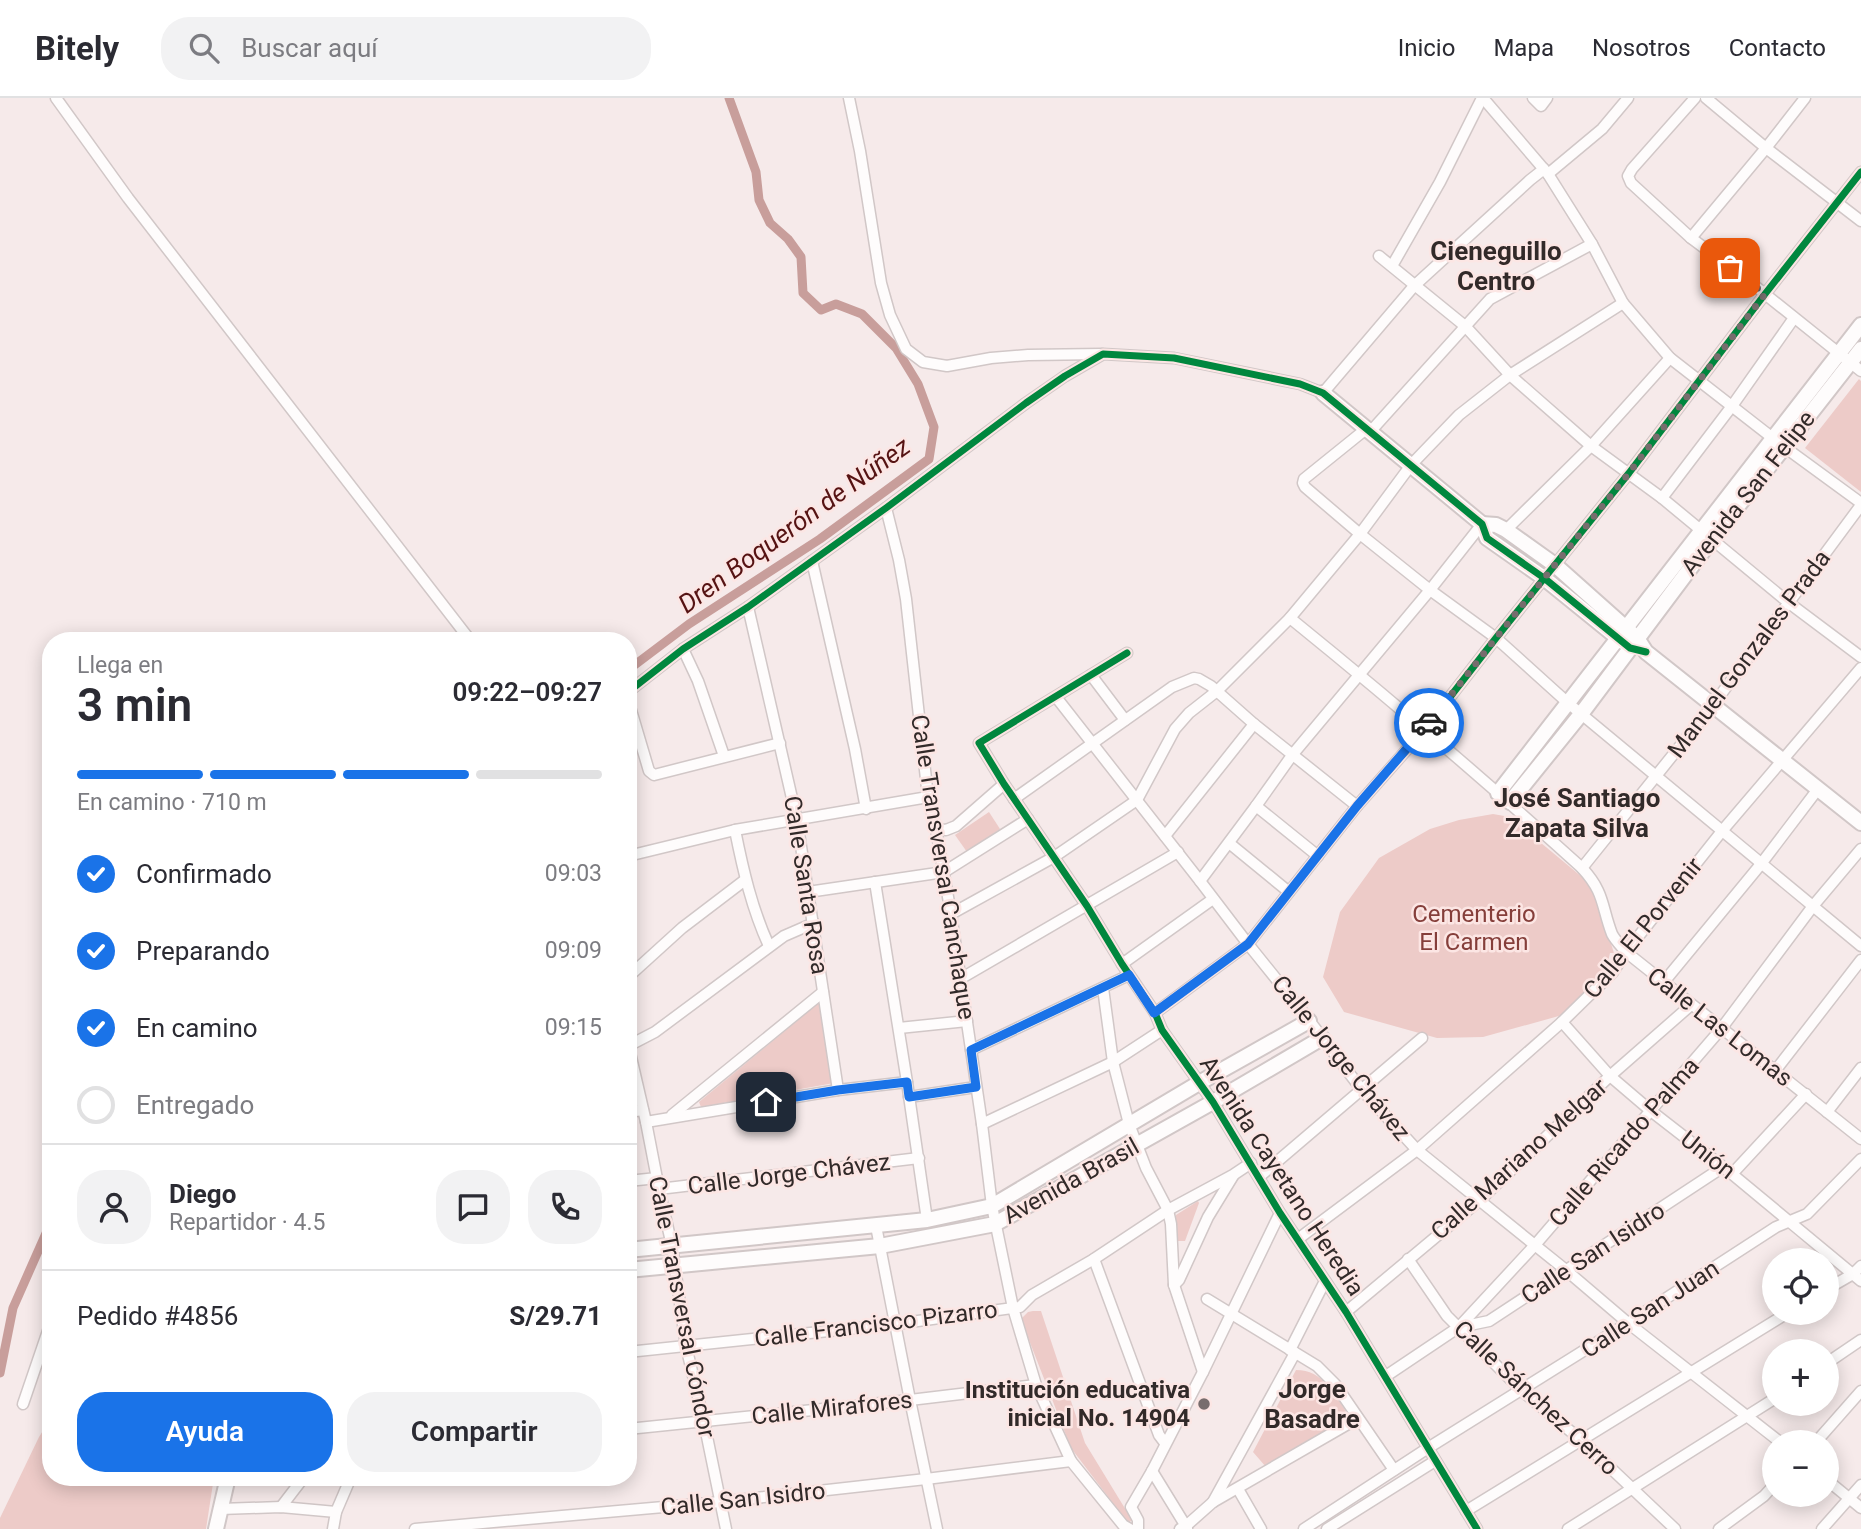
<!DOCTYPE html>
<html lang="es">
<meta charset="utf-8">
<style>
body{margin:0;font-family:Roboto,sans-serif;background:#f2f2f3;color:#2b2b33;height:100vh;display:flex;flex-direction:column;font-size:26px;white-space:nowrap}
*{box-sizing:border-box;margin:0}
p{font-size:23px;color:#7c7c81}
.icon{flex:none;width:38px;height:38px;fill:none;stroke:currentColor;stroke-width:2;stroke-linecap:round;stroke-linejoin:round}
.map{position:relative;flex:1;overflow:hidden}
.sheet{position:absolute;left:42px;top:534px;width:595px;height:854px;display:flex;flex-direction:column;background:#fff;border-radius:28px;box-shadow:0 4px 18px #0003}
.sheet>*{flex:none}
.tools{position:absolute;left:1762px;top:1150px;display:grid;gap:14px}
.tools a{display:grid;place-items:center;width:77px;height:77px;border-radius:50%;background:#fff;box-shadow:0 4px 18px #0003;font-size:35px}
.pin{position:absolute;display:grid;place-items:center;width:60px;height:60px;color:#fff;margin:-30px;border-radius:14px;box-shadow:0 4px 10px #0006}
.courier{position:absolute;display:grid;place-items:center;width:70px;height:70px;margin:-35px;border:5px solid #1a73e8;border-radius:50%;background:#fff;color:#222;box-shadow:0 2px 9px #0007}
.summary em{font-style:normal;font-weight:600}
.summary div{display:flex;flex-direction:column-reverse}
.summary{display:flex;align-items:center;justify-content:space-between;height:119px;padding:0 35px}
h1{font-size:46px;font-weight:600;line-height:52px}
.bar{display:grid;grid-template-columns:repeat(4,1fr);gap:10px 7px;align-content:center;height:84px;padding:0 35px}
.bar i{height:9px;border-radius:5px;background:#e1e1e2}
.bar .current{background:#1a73e8}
.bar p{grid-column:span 4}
.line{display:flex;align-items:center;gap:18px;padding:0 35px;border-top:2px solid #e1e1e2}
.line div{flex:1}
.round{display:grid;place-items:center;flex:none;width:74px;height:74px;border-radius:28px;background:#f2f2f3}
ol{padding:0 35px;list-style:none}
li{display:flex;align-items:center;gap:21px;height:77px}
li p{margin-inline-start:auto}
li .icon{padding:7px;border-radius:50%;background:#1a73e8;color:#fff;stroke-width:4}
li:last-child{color:#7c7c81}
li i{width:38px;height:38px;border:4px solid #e1e1e2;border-radius:50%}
.button{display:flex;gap:14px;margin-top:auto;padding:14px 35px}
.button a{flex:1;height:80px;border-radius:28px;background:#1a73e8;color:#fff;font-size:28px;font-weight:600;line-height:80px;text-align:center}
.button a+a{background:#f2f2f3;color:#2b2b33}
header{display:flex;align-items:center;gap:42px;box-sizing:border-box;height:98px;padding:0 35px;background:#fff;border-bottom:2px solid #e1e1e2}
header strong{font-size:33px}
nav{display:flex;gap:38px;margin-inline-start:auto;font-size:24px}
.search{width:490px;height:63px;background:#f2f2f3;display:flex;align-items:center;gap:18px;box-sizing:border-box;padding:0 24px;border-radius:28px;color:#7c7c81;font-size:26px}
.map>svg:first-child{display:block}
.green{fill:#edcbc8}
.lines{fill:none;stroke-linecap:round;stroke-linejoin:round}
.canal{stroke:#c89e9b;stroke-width:9}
.street-casing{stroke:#d1c7c7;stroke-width:13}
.secondary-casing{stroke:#d1c7c7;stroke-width:18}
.street{stroke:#fefcfc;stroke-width:10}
.secondary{stroke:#fefcfc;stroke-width:14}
.cycleway-casing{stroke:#fce6e4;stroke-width:11}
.cycleway{stroke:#00873e;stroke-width:7}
.done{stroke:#776d6d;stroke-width:7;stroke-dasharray:0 12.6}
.route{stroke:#1a73e8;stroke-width:9}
.poi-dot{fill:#776d6d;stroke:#fce6e4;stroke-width:2.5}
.labels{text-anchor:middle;stroke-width:5;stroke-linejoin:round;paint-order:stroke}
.street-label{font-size:24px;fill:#322a29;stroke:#fce6e4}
.park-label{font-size:24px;fill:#853e3a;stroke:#fce6e4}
.poi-label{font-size:24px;font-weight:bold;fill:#322a29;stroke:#fce6e4;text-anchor:end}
.neighbourhood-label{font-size:26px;font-weight:bold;fill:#322a29;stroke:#fce6e4}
.water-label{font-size:26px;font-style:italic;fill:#561313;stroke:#fce6e4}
</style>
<header>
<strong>Bitely</strong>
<div class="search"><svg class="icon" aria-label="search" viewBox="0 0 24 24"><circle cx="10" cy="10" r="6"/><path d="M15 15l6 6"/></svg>Buscar aquí</div>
<nav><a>Inicio</a><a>Mapa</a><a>Nosotros</a><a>Contacto</a></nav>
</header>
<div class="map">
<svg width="1861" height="1431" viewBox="0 0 1861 1431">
<rect width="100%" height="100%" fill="#f6eaea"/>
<!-- green -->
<g class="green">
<polygon points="1859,281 1861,283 1861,394 1805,350"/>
<polygon points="989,714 1000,731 967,754 955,737"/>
<polygon points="1493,716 1510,719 1588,784 1595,796 1614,855 1610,855 1607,868 1611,872 1566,916 1483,939 1437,940 1344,914 1323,879 1340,814 1379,760 1430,731 1459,722"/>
<polygon points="821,903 834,985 701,1009 699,1004"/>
<polygon points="1198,1103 1199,1105 1185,1143 1175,1143 1176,1117"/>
<polygon points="1033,1213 1041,1213 1085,1345 1132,1422 1128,1425 1071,1350 1022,1224 1021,1221 1028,1214"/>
<path d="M1296 1272C1323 1272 1335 1296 1348 1317L1345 1325 1266 1369 1253 1354Z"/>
<polygon points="51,1320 51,1379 214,1379 206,1431 0,1431 0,1420 39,1339"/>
</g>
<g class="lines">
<!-- canal -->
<g class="canal">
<polyline points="628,572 689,526 820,441 929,361 934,329 918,286 896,250 862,216 836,206 821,212 803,195 801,159 788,141 770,125 759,102 756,74 729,0"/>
<polyline points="0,1275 13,1210 51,1124"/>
</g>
<defs>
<g id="street">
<polyline points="56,0 128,100 470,542"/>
<polyline points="849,0 860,53 881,185 890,217 906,251 923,264 947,268 991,260 1028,257 1102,256"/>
<polyline points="1483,0 1548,76 1592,146 1623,205 1670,260 1783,348 1861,405"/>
<polyline points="1533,0 1541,8 1547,0"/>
<polyline points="1695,0 1632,71 1628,78 1631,85 1691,140 1750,184 1861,273"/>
<polyline points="1706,0 1766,50 1861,123"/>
<polyline points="1548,76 1602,31 1628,0"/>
<polyline points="1691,140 1766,50 1805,0"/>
<polyline points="1379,158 1465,228 1510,277 1591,348 1662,400 1789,505 1861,559"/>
<polyline points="1392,168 1440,84 1482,0"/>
<polyline points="1366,331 1304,381 1303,385 1305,389 1360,436 1430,492 1496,540 1568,605 1861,848"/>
<polyline points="1370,334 1490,201 1592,146"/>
<polyline points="1662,400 1732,308 1794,220"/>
<polyline points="886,410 899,462 906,501 928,699 936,731 951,816 982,1026 992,1108 1013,1210 1036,1287 1071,1363 1123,1427 1130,1431"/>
<polyline points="1506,432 1591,348 1670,260"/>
<polyline points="812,463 855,651 866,711"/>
<polyline points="748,509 797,722 838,992"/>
<path d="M1290 520C1390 601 1487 684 1582 770 1605 795 1601 807 1612 836 1615 842 1621 848 1626 854L1861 1041"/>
<polyline points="683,551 698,583 724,658"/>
<polyline points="1127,555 979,645 1004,686 1087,808 1122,866 1155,915 1162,932 1213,1004 1280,1115 1346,1214 1477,1431"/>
<polyline points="1091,577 1125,622"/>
<polyline points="628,594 683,551 748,509 886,410 1026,305 1065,278 1103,256 1174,260 1300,286 1323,295 1414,188 1530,82 1544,71"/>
<polyline points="1056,599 1200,783 1248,846 1302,913 1362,992 1417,1052 1567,1173 1628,1225 1780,1344"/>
<polyline points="628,602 649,673 654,677 780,645"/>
<polyline points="1014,701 1172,589 1194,580 1199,581 1211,588 1254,626 1357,708"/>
<polyline points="1256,708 1318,758"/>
<polyline points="936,731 946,732 956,728 1004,686"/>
<path d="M735 732C743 772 752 811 769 848"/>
<polyline points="1165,738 1254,626"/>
<polyline points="1229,745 1289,794"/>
<polyline points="628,758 735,732 928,699"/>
<polyline points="1582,770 1713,607 1861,407"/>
<polyline points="1200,783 1256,708 1293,656 1430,492 1482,426"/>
<polyline points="875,784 907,984 927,1122"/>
<polyline points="808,794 944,774 1028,721"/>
<polyline points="951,816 1054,759 1137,702 1175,631 1189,615 1217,593 1290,520 1360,436 1411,367 1459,317 1510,277 1623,205"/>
<polyline points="1122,866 1213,801"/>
<polyline points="628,879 682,830 745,782"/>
<polyline points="960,881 1178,754"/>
<polyline points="1663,885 1761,766 1818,691"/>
<polyline points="1103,890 1113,964 1129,1026 1146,1070 1168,1112 1171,1126 1174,1187 1203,1274"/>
<polyline points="1155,915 1248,846 1357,708 1425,631 1496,540 1629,375 1765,196 1861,74"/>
<polyline points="1562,924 1610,978 1651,1013 1732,1076 1861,1183"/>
<polyline points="899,930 967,923"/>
<polyline points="628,946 646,1024 659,1091 672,1148 686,1248 704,1324 726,1431"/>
<polyline points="628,948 655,934 784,838 814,825"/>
<polyline points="971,952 1129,877"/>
<polyline points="1775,973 1861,862"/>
<polyline points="909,999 976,989"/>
<polyline points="628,1014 643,1012"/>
<polyline points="1827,1014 1861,970"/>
<polyline points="672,1017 823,894"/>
<polyline points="646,1024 838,992 907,984"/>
<polyline points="982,1026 1113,964 1162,932"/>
<polyline points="1732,1076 1806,996"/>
<polyline points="1259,1079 1422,940"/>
<polyline points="628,1083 657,1080"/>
<polyline points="659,1091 919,1060"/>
<polyline points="876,1128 910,1302 937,1431"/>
<polyline points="1298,1141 1417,1052 1562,924 1613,874 1626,854 1722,733 1861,570"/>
<polyline points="1094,1161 1159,1337 1165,1345"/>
<polyline points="1408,1161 1447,1218 1522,1293 1581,1342 1675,1431"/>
<polyline points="1174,1187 1179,1182 1208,1119 1233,1078"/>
<polyline points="1827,1191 1853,1176 1861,1168"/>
<polyline points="1207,1201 1317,1268 1335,1286 1394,1372"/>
<polyline points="1346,1214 1480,1102 1610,978 1691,907"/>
<polyline points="1460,1229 1489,1223 1723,1069"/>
<polyline points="1290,1252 1325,1183"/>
<polyline points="628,1254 896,1226 1020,1209 1032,1197 1094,1161 1168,1112 1233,1077 1251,1065"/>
<polyline points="1827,1265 1861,1242"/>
<polyline points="1386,1278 1459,1229 1535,1147 1721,931 1813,808 1861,751"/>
<polyline points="23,1306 51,1224"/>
<polyline points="628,1331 910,1302 1036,1287"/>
<polyline points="1816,1344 1861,1293"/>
<polyline points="1152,1373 1187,1430"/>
<polyline points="1827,1382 1861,1410"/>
<polyline points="1238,1391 1261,1431"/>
<polyline points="1213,1404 1295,1255"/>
<polyline points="281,1409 304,1379"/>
<polyline points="220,1411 281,1409 336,1414"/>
<polyline points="1466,1413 1789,1214"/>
<polyline points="333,1431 336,1414 351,1379"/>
<polyline points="415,1431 720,1404 926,1381 1071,1363"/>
<polyline points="1138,1431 1138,1422 1131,1409 1152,1373 1203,1274 1280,1115"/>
<polyline points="1180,1431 1187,1427 1213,1404 1348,1326 1357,1319"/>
<polyline points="1304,1431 1428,1350 1628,1225 1776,1129 1807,1116 1861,1061"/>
<polyline points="1327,1431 1435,1363"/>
<polyline points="1568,1431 1774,1301"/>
<polyline points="1719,1431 1764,1398 1774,1387"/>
<polyline points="1822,1431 1861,1387"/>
</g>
<g id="secondary">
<polyline points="1323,295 1482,426 1487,440 1544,480 1623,544"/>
<polyline points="1482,426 1496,427 1506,432 1555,467 1637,540 1646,554 1861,725"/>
<polyline points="1498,695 1861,227"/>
<polyline points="1510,704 1581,616 1712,441 1861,251"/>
<polyline points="628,1152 927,1122 992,1108 1199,985 1309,923"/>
<polyline points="628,1172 880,1148 995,1126 1213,1004 1322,940"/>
<polyline points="216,1431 228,1379"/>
</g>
</defs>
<!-- street casing -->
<use href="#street" class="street-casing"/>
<!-- secondary casing -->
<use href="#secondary" class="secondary-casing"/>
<!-- street -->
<use href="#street" class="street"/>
<!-- secondary -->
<use href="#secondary" class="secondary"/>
<defs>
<g id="cycleway">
<polyline points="1127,555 979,645 1004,686 1087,808 1122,866 1155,915 1162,932 1213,1004 1280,1115 1346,1214 1477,1431"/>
<polyline points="628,594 683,551 748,509 886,410 1026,305 1065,278 1103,256 1174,260 1300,286 1323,295 1482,426 1487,440 1544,480 1630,550 1646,554"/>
<polyline points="1155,915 1248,846 1357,708 1425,631 1496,540 1629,375 1765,196 1861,74"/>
</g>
</defs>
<!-- cycleway casing -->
<use href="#cycleway" class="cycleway-casing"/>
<!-- cycleway -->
<use href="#cycleway" class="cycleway"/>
</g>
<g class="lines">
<!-- done -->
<polyline class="done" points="1429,625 1496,540 1629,375 1765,196 1730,170"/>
<!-- route -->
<polyline class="route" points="766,1004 838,992 907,984 909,999 976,989 971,952 1129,877 1154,915 1248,846 1357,708 1429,625"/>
</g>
<!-- markers -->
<circle class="poi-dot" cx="1204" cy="1306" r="7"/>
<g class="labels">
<!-- street labels -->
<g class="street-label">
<text transform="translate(1748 395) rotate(-52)" y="8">Avenida San Felipe</text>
<text transform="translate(1749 556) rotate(-53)" y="8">Manuel Gonzales Prada</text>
<text transform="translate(943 769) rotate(81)" y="8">Calle Transversal Canchaque</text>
<text transform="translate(806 787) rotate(81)" y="8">Calle Santa Rosa</text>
<text transform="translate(1643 830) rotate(-51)" y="8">Calle El Porvenir</text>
<text transform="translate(1720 929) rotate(38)" y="8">Calle Las Lomas</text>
<text transform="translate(1341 960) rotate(51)" y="8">Calle Jorge Chávez</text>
<text transform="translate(1624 1044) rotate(-49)" y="8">Calle Ricardo Palma</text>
<text transform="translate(1708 1057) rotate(38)" y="8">Unión</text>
<text transform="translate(1519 1061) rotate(-42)" y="8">Calle Mariano Melgar</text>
<text transform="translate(789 1076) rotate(-7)" y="8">Calle Jorge Chávez</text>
<text transform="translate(1282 1078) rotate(57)" y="8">Avenida Cayetano Heredia</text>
<text transform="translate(1071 1083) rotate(-29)" y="8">Avenida Brasil</text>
<text transform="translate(1593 1155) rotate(-33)" y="8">Calle San Isidro</text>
<text transform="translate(682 1209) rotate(79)" y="8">Calle Transversal Cóndor</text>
<text transform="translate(1650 1211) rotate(-33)" y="8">Calle San Juan</text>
<text transform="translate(876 1226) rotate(-7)" y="8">Calle Francisco Pizarro</text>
<text transform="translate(1536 1300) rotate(43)" y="8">Calle Sánchez Cerro</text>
<text transform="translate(832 1310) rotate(-6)" y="8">Calle Mirafores</text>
<text transform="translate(743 1401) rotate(-6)" y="8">Calle San Isidro</text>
</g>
<!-- park labels -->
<g class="park-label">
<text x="1474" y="824">Cementerio<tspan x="1474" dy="28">El Carmen</tspan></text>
</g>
<!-- poi labels -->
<g class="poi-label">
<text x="1190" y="1300">Institución educativa<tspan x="1190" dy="28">inicial No. 14904</tspan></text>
</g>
<!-- neighbourhood labels -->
<g class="neighbourhood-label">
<text x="1496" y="162">Cieneguillo<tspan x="1496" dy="30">Centro</tspan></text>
<text x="1577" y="709">José Santiago<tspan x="1577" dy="30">Zapata Silva</tspan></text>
<text x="1312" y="1300">Jorge<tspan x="1312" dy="30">Basadre</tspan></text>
</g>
<!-- water labels -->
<g class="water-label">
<text transform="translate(794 427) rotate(-36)" y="9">Dren Boquerón de Núñez</text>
</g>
</g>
</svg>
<div class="tools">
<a><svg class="icon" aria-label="locate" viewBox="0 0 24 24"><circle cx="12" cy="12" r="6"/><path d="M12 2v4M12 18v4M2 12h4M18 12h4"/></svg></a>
<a>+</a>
<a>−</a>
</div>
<div class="pin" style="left:1730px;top:170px;background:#ea580c"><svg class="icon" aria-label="bag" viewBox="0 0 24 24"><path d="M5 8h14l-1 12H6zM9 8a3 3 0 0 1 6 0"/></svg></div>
<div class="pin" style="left:766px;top:1004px;background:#1f2937"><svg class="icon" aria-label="home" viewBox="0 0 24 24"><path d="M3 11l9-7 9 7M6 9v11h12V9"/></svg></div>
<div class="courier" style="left:1429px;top:625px"><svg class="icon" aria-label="car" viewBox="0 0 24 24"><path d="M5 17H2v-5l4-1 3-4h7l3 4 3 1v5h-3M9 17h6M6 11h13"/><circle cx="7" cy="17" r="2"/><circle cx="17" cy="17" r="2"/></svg></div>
<section class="sheet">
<div class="summary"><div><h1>3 min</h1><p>Llega en</p></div><em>09:22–09:27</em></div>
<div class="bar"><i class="current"></i><i class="current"></i><i class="current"></i><i></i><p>En camino · 710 m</p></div>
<ol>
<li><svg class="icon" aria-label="check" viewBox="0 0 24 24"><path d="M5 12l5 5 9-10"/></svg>Confirmado<p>09:03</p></li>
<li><svg class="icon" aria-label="check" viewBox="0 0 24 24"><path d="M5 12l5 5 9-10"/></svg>Preparando<p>09:09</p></li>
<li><svg class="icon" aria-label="check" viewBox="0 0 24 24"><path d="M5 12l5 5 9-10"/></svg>En camino<p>09:15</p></li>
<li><i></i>Entregado</li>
</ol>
<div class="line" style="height:126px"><a class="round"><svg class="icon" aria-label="person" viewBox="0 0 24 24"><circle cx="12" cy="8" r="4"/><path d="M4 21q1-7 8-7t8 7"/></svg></a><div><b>Diego</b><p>Repartidor · 4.5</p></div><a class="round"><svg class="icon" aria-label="chat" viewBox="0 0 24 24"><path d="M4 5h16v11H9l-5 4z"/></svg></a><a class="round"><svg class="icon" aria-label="phone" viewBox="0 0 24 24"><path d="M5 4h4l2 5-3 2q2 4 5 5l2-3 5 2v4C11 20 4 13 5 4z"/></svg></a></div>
<div class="line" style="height:91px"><div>Pedido #4856</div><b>S/29.71</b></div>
<div class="button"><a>Ayuda</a><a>Compartir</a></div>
</section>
</div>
